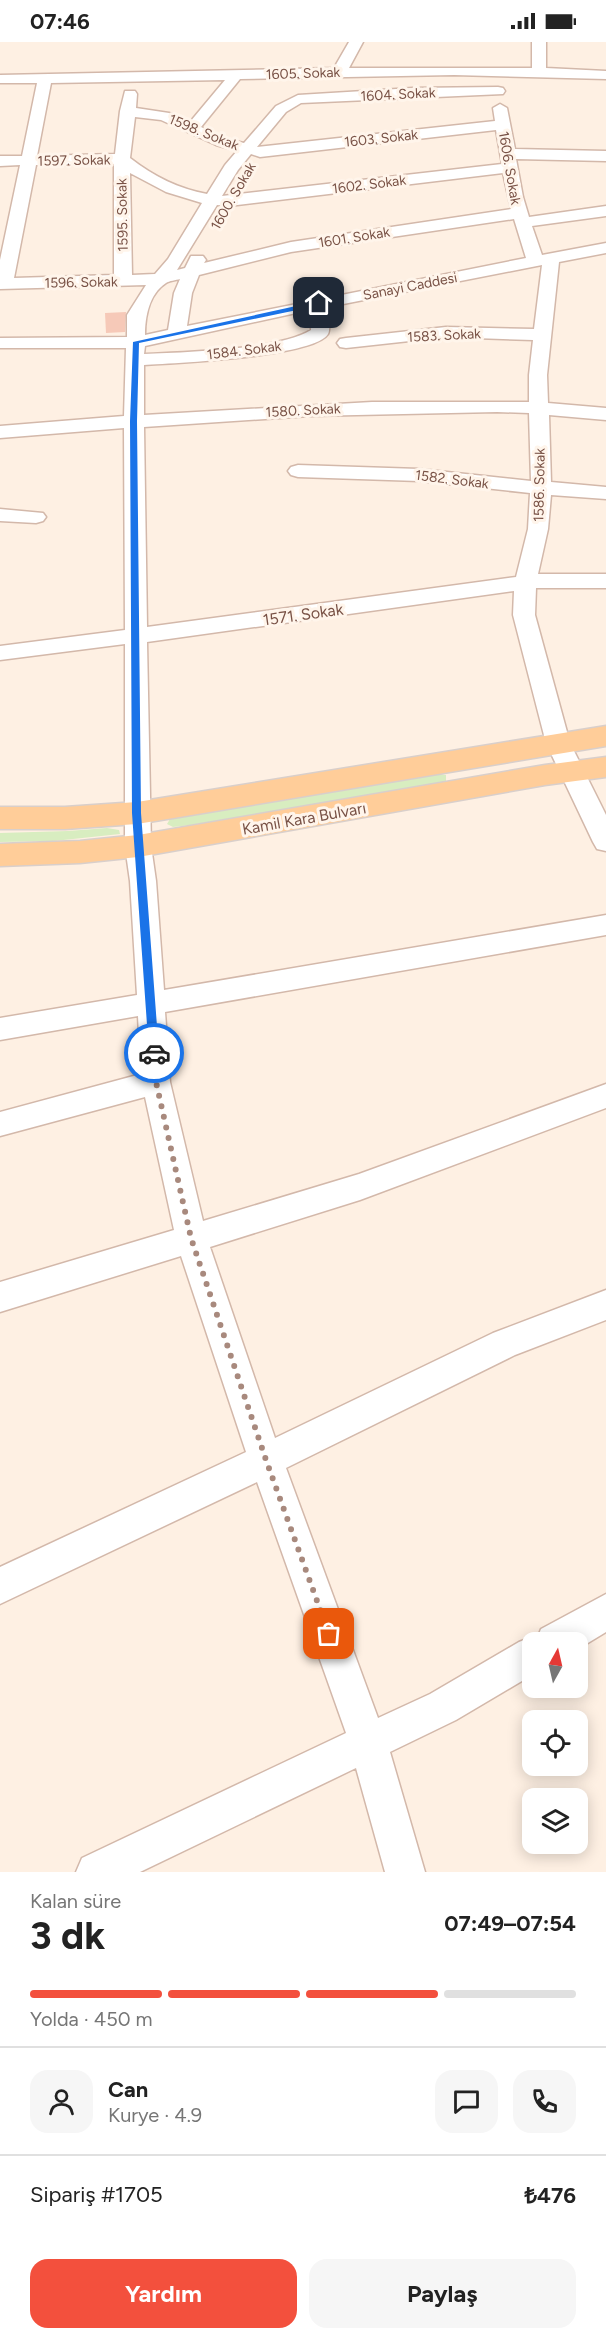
<!DOCTYPE html>
<html lang="tr">
<meta charset="utf-8">
<style>
body{margin:0;font-family:Figtree,sans-serif;background:#f6f6f6;color:#222;height:100vh;display:flex;flex-direction:column;font-size:22px;white-space:nowrap}
*{box-sizing:border-box;margin:0}
p{font-size:20px;color:#767676}
.icon{flex:none;width:33px;height:33px;fill:none;stroke:currentColor;stroke-width:2;stroke-linecap:round;stroke-linejoin:round}
.map{position:relative;height:1830px;overflow:hidden}
.side{display:flex;flex-direction:column;background:#fff;flex:1}
.side>*{flex:none}
.needle{width:39px;rotate:8deg}
.controls{position:absolute;left:522px;top:1590px;display:grid;gap:12px}
.controls a{display:grid;place-items:center;width:66px;height:66px;border-radius:12px;background:#fff;box-shadow:0 3px 15px #0003;font-size:30px}
.pin{position:absolute;display:grid;place-items:center;width:51px;height:51px;color:#fff;margin:-26px;border-radius:12px;box-shadow:0 3px 9px #0006}
.courier{position:absolute;display:grid;place-items:center;width:60px;height:60px;margin:-30px;border:4px solid #1a73e8;border-radius:50%;background:#fff;color:#222;box-shadow:0 2px 8px #0007}
.summary em{font-style:normal;font-weight:700}
.summary div{display:flex;flex-direction:column-reverse}
.summary{display:flex;align-items:center;justify-content:space-between;height:102px;padding:0 30px}
h1{font-size:39px;font-weight:700;line-height:45px}
.bar{display:grid;grid-template-columns:repeat(4,1fr);gap:9px 6px;align-content:center;height:72px;padding:0 30px}
.bar i{height:8px;border-radius:4px;background:#e0e0e0}
.bar .on{background:#f3503d}
.bar p{grid-column:span 4}
.line{display:flex;align-items:center;gap:15px;padding:0 30px;border-top:2px solid #e0e0e0}
.line div{flex:1}
.round{display:grid;place-items:center;flex:none;width:63px;height:63px;border-radius:18px;background:#f6f6f6}
.button{display:flex;gap:12px;margin-top:auto;padding:12px 30px}
.button a{flex:1;height:69px;border-radius:18px;background:#f3503d;color:#fff;font-size:24px;font-weight:700;line-height:69px;text-align:center}
.button a+a{background:#f6f6f6;color:#222}
.status{display:flex;justify-content:space-between;align-items:center;height:42px;padding:0 30px;background:#fff;direction:ltr}
.status svg{height:16px;fill:currentColor}
.map>svg:first-child{display:block}
.green{fill:#d8edc0}
.building{fill:#f6c9b8}
.lines{fill:none;stroke-linecap:round;stroke-linejoin:round}
.minor-casing{stroke:#d3b8aa;stroke-width:3}
.major-casing{stroke:#d9cfcb;stroke-width:3}
.minor{fill:#fff;fill-rule:evenodd}
.major{fill:#ffcd99;fill-rule:evenodd}
.route{fill:#1a73e8}
.done{stroke:#a8897d;stroke-width:6;stroke-dasharray:0 10.8}
.labels{text-anchor:middle;stroke-width:6;stroke-linejoin:round;paint-order:stroke}
.far-street-label{font-size:14px;fill:#795246;stroke:#fff5eb}
.street-label{font-size:16px;fill:#795246;stroke:#fff5eb}
</style>
<div class="status"><b>07:46</b><svg viewBox="0 0 49 12"><path d="M0 12V9h3v3zM5 12V6h3v6zM10 12V3h3v9zM15 12V0h3v12zM26 1h20v11H26zM47 4h2v5h-2z"/></svg></div>
<div class="map">
<svg width="606" height="1830" viewBox="0 0 606 1830">
<rect width="100%" height="100%" fill="#fef0e3"/>
<!-- green -->
<g class="green">
<polygon points="439,732 446,733 446,740 191,783 173,785 167,782 170,777 177,776"/>
<polygon points="107,786 119,788 120,792 54,799 0,800 0,791 68,789"/>
</g>
<!-- building -->
<polygon class="building" points="126,270 125,290 106,291 105,271"/>
<g class="lines">
<defs>
<g id="minor">
<path d="M349 0H363L349 26H532V0H546V26L606 29V37L454 33 240 37 201 85 226 97 244 101 276 64 298 53 413 46 498 45 503 46 505 49 503 52 301 61 286 70 257 105 495 79 493 66 500 62 507 66 515 107 606 109V119L516 117 523 155 529 175 606 164V174L532 184 542 213 606 201V211L559 220 547 333 548 361 606 366V378L549 373 551 440 606 445V457L551 453 548 487 538 532H606V546H536L535 573 570 701 606 773V809L597 807 593 800 546 701 513 573 514 549 147 600 151 804 156 839 164 948 606 873V893L165 970 170 1040 203 1179 359 1132 606 1042V1066L360 1158 210 1205 275 1396 493 1291 606 1248V1278L515 1313 286 1426 378 1676 430 1652 519 1600 532 1595 537 1597 541 1587 606 1552V1590L578 1607V1600H532V1633L456 1678 390 1710 425 1830H385L356 1726 140 1830H76L82 1816 346 1691 257 1440 0 1562V1525L246 1410 181 1214 0 1270V1240L174 1188 145 1055 0 1094V1070L141 1032 138 974 0 998V976L137 953 130 839 125 804V602L0 618V604L125 588 124 386 0 396V384L124 374 126 306H0V296L127 295V273L146 243 0 247V218L20 123 0 124V114H22L37 41H0V33L334 26ZM225 38 190 80 169 71 136 66 137 52 135 49H125L120 69 115 112 37 114 51 41ZM135 75 161 78 216 103 237 109 225 123 207 152C179 147 153 134 130 116ZM496 88 502 122 222 154 238 128 251 112 260 115ZM114 122V233L14 236 36 123ZM130 131 166 150 202 161 168 217 155 232 132 233ZM503 131 511 167 291 200 204 221 206 218 203 214H191L185 226 177 228 217 163 229 164ZM514 177 526 216 187 284 192 251 199 233 291 210ZM542 223 534 287 446 285 346 296 340 297 337 301 340 305 346 306 446 295 533 298 529 333V360H372L144 373V323C174 321 314 315 328 292 331 286 328 272 328 265ZM180 237 174 251 168 288 145 293C145 275 149 252 166 241 169 239 176 238 180 237ZM310 268 311 288C279 308 185 310 144 312L145 304ZM497 370 529 371 531 439 419 427 298 423 291 425 288 429 291 433 298 435 419 439 530 451 528 487 516 535 147 585 144 385 310 374Z"/>
<polygon points="0,467 43,471 46,475 43,479 36,481 0,479"/>
</g>
<g id="major">
<polygon points="606,684 606,704 137,782 65,787 0,787 0,765 65,765 137,760"/>
<polygon points="606,715 606,735 545,743 138,815 80,821 0,824 0,802 80,799 138,793 545,723"/>
</g>
</defs>
<!-- minor casing -->
<use href="#minor" class="minor-casing"/>
<!-- major casing -->
<use href="#major" class="major-casing"/>
<!-- minor -->
<use href="#minor" class="minor"/>
<!-- major -->
<use href="#major" class="major"/>
</g>
<!-- route -->
<polygon class="route" points="319,259 321,263 139,301 137,379 141,771 159,1011 154,1015 149,1011 132,771 130,379 133,300"/>
<g class="lines">
<!-- done -->
<polyline class="done" points="154,1011 156,1040 191,1196 266,1418 329,1592"/>
</g>
<g class="labels">
<!-- far-street labels -->
<g class="far-street-label">
<text transform="translate(303 31) rotate(-2)" y="5">1605. Sokak</text>
<text transform="translate(398 52) rotate(-3)" y="5">1604. Sokak</text>
<text transform="translate(204 90) rotate(22)" y="5">1598. Sokak</text>
<text transform="translate(381 96) rotate(-6)" y="5">1603. Sokak</text>
<text transform="translate(74 118) rotate(-1)" y="5">1597. Sokak</text>
<text transform="translate(510 126) rotate(80)" y="5">1606. Sokak</text>
<text transform="translate(369 142) rotate(-7)" y="5">1602. Sokak</text>
<text transform="translate(233 154) rotate(-60)" y="5">1600. Sokak</text>
<text transform="translate(122 173) rotate(-91)" y="5">1595. Sokak</text>
<text transform="translate(354 195) rotate(-9)" y="5">1601. Sokak</text>
<text transform="translate(81 240) rotate(-1)" y="5">1596. Sokak</text>
<text transform="translate(410 244) rotate(-11)" y="5">Sanayi Caddesi</text>
<text transform="translate(444 293) rotate(-3)" y="5">1583. Sokak</text>
<text transform="translate(244 308) rotate(-7)" y="5">1584. Sokak</text>
<text transform="translate(303 368) rotate(-3)" y="5">1580. Sokak</text>
<text transform="translate(452 437) rotate(7)" y="5">1582. Sokak</text>
<text transform="translate(539 443) rotate(-89)" y="5">1586. Sokak</text>
</g>
<!-- street labels -->
<g class="street-label">
<text transform="translate(303 572) rotate(-8)" y="6">1571. Sokak</text>
<text transform="translate(304 776) rotate(-10)" y="6">Kamil Kara Bulvarı</text>
</g>
</g>
</svg>
<div class="controls">
<a><svg class="needle" viewBox="-14 -14 28 28"><path d="M0-13l5 13h-10z" fill="#e53935"/><path d="M0 13l5-13h-10z" fill="#767676"/></svg></a>
<a><svg class="icon" aria-label="locate" viewBox="0 0 24 24"><circle cx="12" cy="12" r="6"/><path d="M12 2v4M12 18v4M2 12h4M18 12h4"/></svg></a>
<a><svg class="icon" aria-label="layers" viewBox="0 0 24 24"><path d="M12 4l9 5-9 5-9-5zM3 14l9 5 9-5"/></svg></a>
</div>
<div class="pin" style="left:329px;top:1592px;background:#ea580c"><svg class="icon" aria-label="bag" viewBox="0 0 24 24"><path d="M5 8h14l-1 12H6zM9 8a3 3 0 0 1 6 0"/></svg></div>
<div class="pin" style="left:319px;top:261px;background:#1f2937"><svg class="icon" aria-label="home" viewBox="0 0 24 24"><path d="M3 11l9-7 9 7M6 9v11h12V9"/></svg></div>
<div class="courier" style="left:154px;top:1011px"><svg class="icon" aria-label="car" viewBox="0 0 24 24"><path d="M5 17H2v-5l4-1 3-4h7l3 4 3 1v5h-3M9 17h6M6 11h13"/><circle cx="7" cy="17" r="2"/><circle cx="17" cy="17" r="2"/></svg></div>
</div>
<section class="side">
<div class="summary"><div><h1>3 dk</h1><p>Kalan süre</p></div><em>07:49–07:54</em></div>
<div class="bar"><i class="on"></i><i class="on"></i><i class="on"></i><i></i><p>Yolda · 450 m</p></div>
<div class="line" style="height:108px"><a class="round"><svg class="icon" aria-label="person" viewBox="0 0 24 24"><circle cx="12" cy="8" r="4"/><path d="M4 21q1-7 8-7t8 7"/></svg></a><div><b>Can</b><p>Kurye · 4.9</p></div><a class="round"><svg class="icon" aria-label="chat" viewBox="0 0 24 24"><path d="M4 5h16v11H9l-5 4z"/></svg></a><a class="round"><svg class="icon" aria-label="phone" viewBox="0 0 24 24"><path d="M5 4h4l2 5-3 2q2 4 5 5l2-3 5 2v4C11 20 4 13 5 4z"/></svg></a></div>
<div class="line" style="height:78px"><div>Sipariş #1705</div><b>₺476</b></div>
<div class="button"><a>Yardım</a><a>Paylaş</a></div>
</section>
